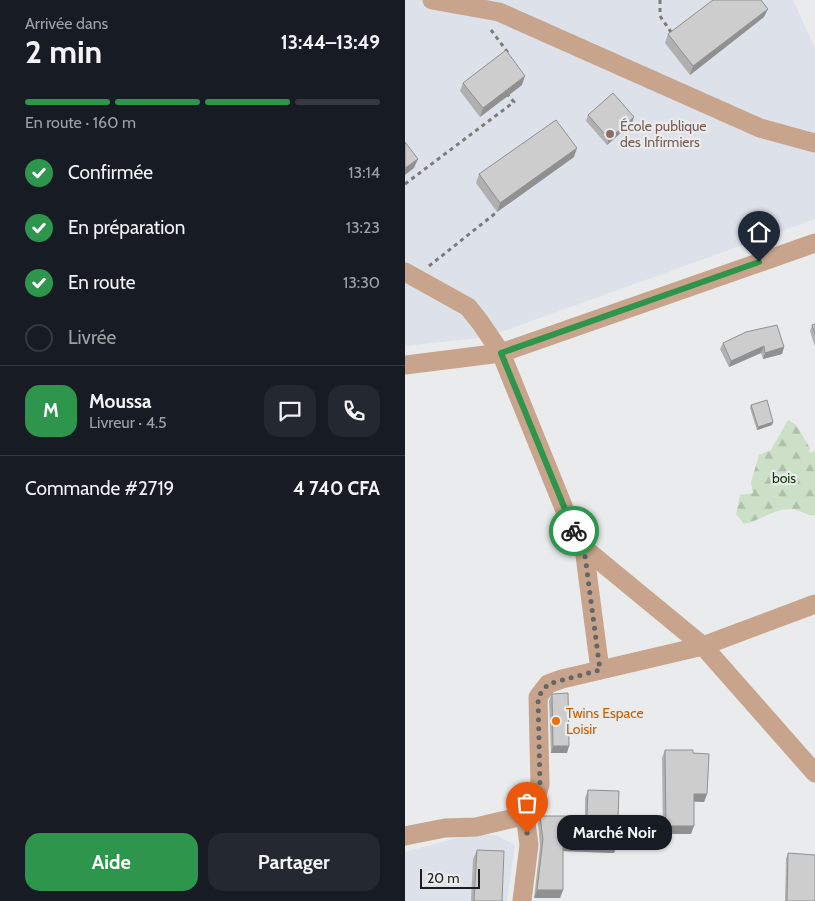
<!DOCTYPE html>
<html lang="fr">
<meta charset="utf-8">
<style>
body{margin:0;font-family:Cabin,sans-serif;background:#242831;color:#f1f3f6;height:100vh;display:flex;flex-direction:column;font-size:19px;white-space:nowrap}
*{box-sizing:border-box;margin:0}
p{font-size:16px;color:#9ea1a6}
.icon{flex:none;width:28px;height:28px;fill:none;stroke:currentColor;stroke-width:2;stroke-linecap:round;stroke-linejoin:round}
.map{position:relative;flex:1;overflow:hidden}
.sheet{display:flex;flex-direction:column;background:#171b24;width:405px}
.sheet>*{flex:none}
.scale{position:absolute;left:15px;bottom:12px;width:60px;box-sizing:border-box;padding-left:5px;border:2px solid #1e1e1e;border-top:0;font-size:14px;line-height:18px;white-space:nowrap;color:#1e1e1e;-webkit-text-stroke:4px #eaebec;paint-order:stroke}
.pin{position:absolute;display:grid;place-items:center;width:42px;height:42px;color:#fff;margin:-51px -21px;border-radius:50% 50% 50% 0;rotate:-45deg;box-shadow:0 0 5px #0007}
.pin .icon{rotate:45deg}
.courier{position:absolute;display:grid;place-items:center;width:50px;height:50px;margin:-25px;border:4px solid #2e954c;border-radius:50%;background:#fff;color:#222;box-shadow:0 1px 6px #0007}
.bubble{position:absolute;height:35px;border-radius:15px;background:#171b24;box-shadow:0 1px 4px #0004;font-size:16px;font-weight:700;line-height:35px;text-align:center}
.overview em{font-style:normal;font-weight:700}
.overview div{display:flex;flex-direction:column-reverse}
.overview{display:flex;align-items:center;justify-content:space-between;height:85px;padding:0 25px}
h1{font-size:32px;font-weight:700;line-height:38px}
.bar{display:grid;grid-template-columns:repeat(4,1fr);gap:8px 5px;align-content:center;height:60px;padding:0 25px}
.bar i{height:6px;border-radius:4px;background:#363941}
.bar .active{background:#2e954c}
.bar p{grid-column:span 4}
.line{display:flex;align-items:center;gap:12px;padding:0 25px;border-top:1px solid #363941}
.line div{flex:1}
.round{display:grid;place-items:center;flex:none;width:52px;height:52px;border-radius:15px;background:#242831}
ol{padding:0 25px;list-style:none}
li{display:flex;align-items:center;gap:15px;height:55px}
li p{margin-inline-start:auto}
li .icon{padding:5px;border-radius:50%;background:#2e954c;color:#fff;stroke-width:4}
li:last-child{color:#9ea1a6}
li i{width:28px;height:28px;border:2px solid #363941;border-radius:50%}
.cta{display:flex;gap:10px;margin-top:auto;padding:10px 25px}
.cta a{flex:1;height:58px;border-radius:15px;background:#2e954c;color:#fff;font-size:20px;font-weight:700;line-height:58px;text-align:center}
.cta a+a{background:#242831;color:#f1f3f6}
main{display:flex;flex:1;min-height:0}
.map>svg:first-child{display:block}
.built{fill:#dde1e9}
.forest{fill:url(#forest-firs)}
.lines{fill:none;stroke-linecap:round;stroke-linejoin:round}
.path{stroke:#7b7b7b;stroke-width:3;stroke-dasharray:4 4;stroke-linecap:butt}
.street{stroke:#c7a48b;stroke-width:19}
.wall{fill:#b1b0b1}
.shaded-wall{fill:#909090}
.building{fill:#cecdce;stroke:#909090}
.done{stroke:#656666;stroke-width:5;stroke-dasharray:0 9}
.route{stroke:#2e954c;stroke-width:6}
.education-dot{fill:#8d6e63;stroke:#eaebec;stroke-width:2}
.food-dot{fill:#e8710a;stroke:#eaebec;stroke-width:2}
.labels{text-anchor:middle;stroke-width:4.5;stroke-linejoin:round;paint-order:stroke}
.education-label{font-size:14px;fill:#785e54;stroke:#eaebec;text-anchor:start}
.park-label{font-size:14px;fill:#0f3703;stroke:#eaebec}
.food-label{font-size:14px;fill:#c56008;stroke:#eaebec;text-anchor:start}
</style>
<main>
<section class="sheet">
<div class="overview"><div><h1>2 min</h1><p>Arrivée dans</p></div><em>13:44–13:49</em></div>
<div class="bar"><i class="active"></i><i class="active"></i><i class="active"></i><i></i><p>En route · 160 m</p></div>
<ol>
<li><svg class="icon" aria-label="check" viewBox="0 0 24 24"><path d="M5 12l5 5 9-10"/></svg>Confirmée<p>13:14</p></li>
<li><svg class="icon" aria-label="check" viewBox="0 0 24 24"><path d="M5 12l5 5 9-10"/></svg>En préparation<p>13:23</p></li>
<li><svg class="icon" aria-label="check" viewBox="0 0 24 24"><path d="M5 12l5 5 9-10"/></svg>En route<p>13:30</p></li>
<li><i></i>Livrée</li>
</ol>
<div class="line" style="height:90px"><b class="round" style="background:#2e954c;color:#fff">M</b><div><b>Moussa</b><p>Livreur · 4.5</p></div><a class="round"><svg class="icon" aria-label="chat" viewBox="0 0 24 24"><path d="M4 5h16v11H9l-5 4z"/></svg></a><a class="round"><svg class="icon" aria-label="phone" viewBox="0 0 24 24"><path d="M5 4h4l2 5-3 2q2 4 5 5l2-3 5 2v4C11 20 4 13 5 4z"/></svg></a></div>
<div class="line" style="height:65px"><div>Commande #2719</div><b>4 740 CFA</b></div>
<div class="cta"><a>Aide</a><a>Partager</a></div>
</section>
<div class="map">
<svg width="410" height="901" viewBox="0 0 410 901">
<defs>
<pattern id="forest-firs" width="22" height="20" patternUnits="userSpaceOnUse" patternTransform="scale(1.25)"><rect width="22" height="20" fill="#cbe0c6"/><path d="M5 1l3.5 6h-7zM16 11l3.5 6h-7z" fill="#aec0aa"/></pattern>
</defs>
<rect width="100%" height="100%" fill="#eaebec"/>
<!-- built -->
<g class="built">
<polygon points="0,0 388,0 410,48 410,219 82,337 0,346"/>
<polygon points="67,834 91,835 110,845 102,901 0,901 0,852"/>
</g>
<!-- forest -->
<path class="forest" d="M383 420 391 425 405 448 404 453 410 451V515C402 517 394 508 384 509 369 509 354 521 339 524L331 514 335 495 348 493 346 482 354 455 366 450Z"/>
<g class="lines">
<!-- path -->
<g class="path">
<polyline points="255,0 255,16 268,35"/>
<polyline points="86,30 104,54"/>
<polyline points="0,184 109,102 103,95"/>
<polyline points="24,266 92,212"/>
</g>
<!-- street -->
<g class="street">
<polyline points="27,0 94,12 355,128 410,143"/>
<polyline points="0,272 63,307 75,322 96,353 167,528 179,548 298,646 410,773"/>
<polyline points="0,365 96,353 410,243"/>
<polyline points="179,548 195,670"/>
<polyline points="0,836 40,828 71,827 122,815"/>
<polyline points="117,901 124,845 121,822 122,810 130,800 135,785 133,697 143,684 157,679 298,646 410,604"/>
</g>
</g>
<!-- wall -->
<g class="wall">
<polygon points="359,17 285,75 260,43 263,34"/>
<polygon points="58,83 117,85 75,117 55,91"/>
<polygon points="183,115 227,123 202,145 181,121"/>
<polygon points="169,157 92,212 71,183 74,174"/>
<polygon points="410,324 410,347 405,331 407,325"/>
<polygon points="318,343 379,347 377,354 358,359 356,353 324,367 315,349"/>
<polygon points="346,405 368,422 367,425 352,430 345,408"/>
<polygon points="147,694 162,753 146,753 144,701"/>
<polygon points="260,750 288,753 302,794 299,802 289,802 286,834 258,834 257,758"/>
<polygon points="183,790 209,853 158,851 158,890 155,898 129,898 135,846 133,824 135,816 180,816 180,798"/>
<polygon points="72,850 97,901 66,901 68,859"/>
<polygon points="383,853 410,901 380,901 381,859"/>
</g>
<!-- shaded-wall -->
<g class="shaded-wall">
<polygon points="363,9 359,17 285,75 288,66"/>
<polygon points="120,76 117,85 75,117 78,108"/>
<polygon points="229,117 227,123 202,145 204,139"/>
<polygon points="172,148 169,157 92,212 95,203"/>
<polygon points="13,159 9,168 0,175 0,168"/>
<polygon points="359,346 356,353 324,367 326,361"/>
<polygon points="379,347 377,354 358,359 360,353"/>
<polygon points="368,422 367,425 352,430 353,427"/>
<polygon points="148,746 164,746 162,753 146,753"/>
<polygon points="289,794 302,794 299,802 286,801"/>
<polygon points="261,826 289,826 286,834 258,834"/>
<polygon points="158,843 212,846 209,853 155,851"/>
<polygon points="132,890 158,890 155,898 129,898"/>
</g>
<!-- building -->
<g class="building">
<polygon points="308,0 356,0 363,9 288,66 263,34"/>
<polygon points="101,50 120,76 78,108 58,83"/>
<polygon points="208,93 229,117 204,139 183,115"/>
<polygon points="151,120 172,148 95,203 74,174"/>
<polygon points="0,142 13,159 0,168"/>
<polygon points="410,324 410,334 407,325"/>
<polygon points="372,325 379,347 360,353 359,346 326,361 318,343 341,332"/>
<polygon points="362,400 368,422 353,427 346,405"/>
<polygon points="163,693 164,746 148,746 147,694"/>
<polygon points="260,750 288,750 288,753 304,754 302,794 289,794 289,826 261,826"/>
<polygon points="183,790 214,791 212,846 158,843 158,890 132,890 138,839 135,816 182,816"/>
<polygon points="72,850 99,851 97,901 69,901"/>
<polygon points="383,853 410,855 410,901 382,901"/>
</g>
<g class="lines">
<!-- done -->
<polyline class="done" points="122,833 122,810 130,800 135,785 133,697 143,684 195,670 179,548 169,531"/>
<!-- route -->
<polyline class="route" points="169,531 96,353 354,262"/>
</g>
<!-- markers -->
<circle class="education-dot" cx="205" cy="134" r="5"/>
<circle class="food-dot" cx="151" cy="721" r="5"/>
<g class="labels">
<!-- education labels -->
<g class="education-label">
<text x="215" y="131">École publique<tspan x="215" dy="16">des Infirmiers</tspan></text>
</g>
<!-- park labels -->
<g class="park-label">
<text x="379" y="483">bois</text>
</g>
<!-- food labels -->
<g class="food-label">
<text x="161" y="718">Twins Espace<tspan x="161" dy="16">Loisir</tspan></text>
</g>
</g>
</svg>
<div class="scale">20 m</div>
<div class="pin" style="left:122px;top:833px;background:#ea580c"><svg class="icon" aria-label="bag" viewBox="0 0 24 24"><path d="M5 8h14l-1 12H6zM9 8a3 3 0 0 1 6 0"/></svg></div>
<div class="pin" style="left:354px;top:262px;background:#1f2937"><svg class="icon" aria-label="home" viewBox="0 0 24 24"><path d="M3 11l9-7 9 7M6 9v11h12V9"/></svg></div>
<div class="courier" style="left:169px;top:531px"><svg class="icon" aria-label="bike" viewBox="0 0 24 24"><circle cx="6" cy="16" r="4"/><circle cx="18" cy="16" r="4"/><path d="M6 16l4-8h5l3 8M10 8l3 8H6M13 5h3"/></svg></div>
<div class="bubble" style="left:152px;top:815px;width:115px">Marché Noir</div>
</div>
</main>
